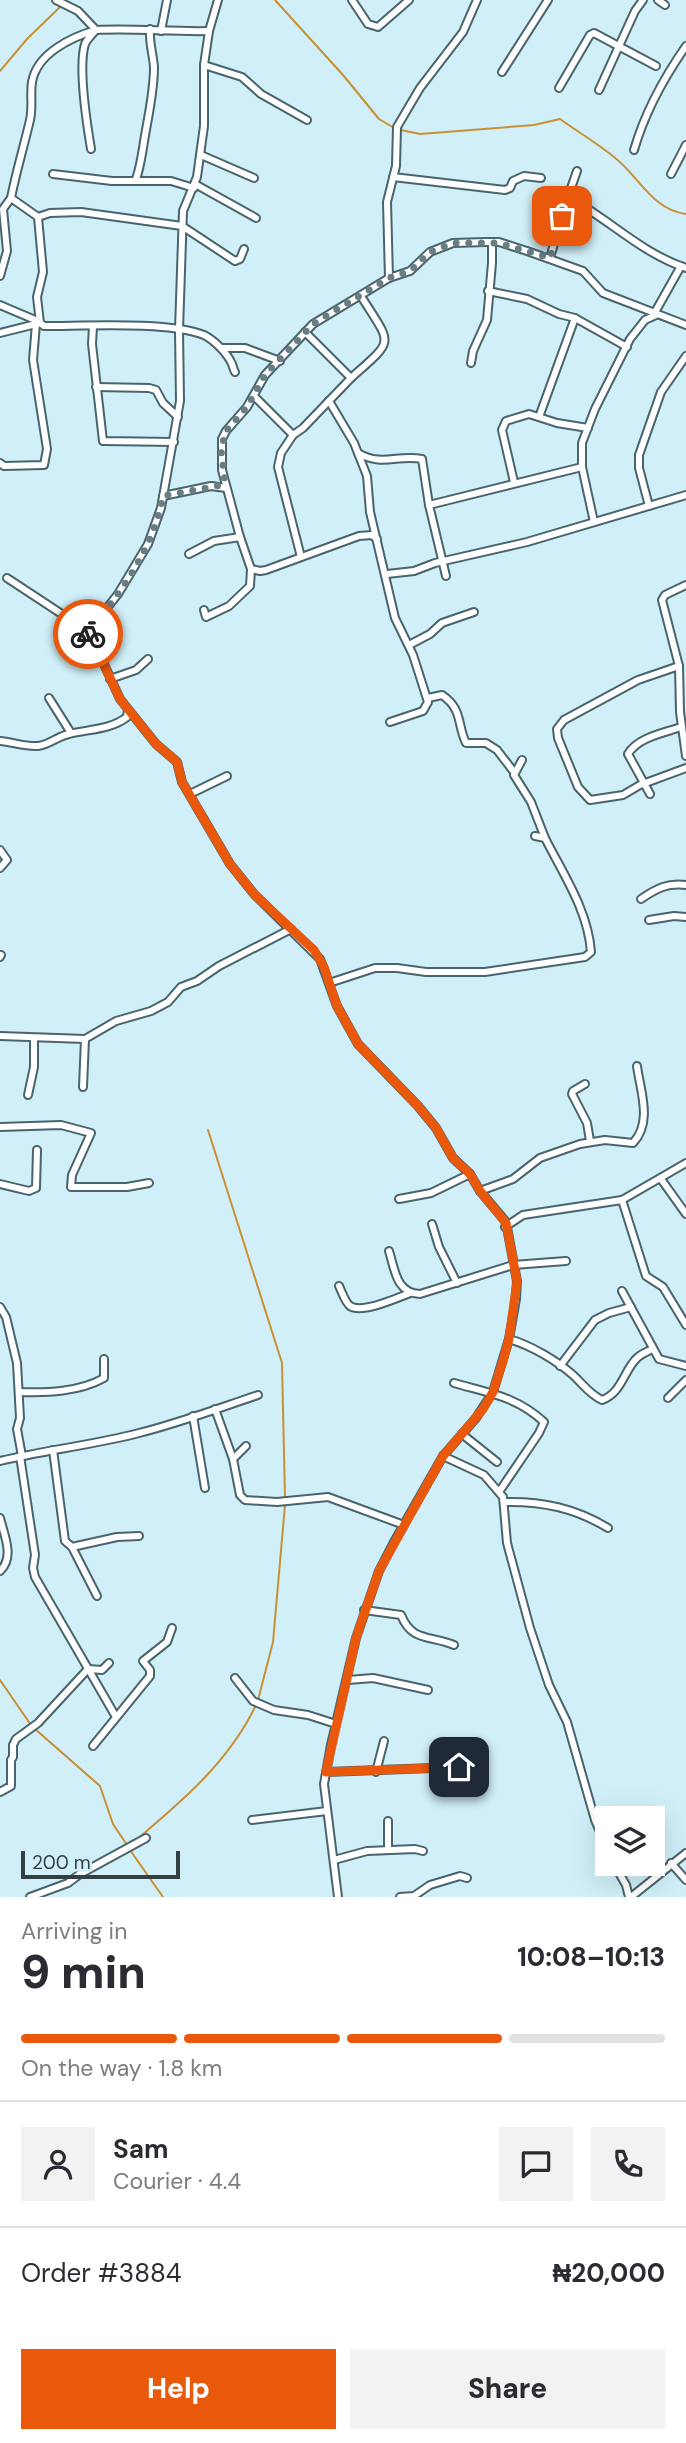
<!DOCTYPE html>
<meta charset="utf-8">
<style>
body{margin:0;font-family:"DM Sans",sans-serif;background:#f2f2f3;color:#2b2b33;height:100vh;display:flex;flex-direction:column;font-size:26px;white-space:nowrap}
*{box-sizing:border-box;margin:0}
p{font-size:23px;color:#7c7c81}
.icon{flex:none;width:38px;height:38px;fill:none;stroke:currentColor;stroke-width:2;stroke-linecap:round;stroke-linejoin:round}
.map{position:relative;height:1897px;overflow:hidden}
.panel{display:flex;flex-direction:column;background:#fff;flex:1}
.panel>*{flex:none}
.buttons{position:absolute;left:595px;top:1806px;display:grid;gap:14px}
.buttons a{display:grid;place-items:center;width:70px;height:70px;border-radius:0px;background:#fff;box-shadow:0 7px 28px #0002;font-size:35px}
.scale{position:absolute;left:21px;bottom:18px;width:159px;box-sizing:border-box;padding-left:7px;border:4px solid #333f43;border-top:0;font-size:19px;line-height:24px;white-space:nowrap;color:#333f43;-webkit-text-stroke:5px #d0eff8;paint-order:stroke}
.pin{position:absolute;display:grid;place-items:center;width:60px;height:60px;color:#fff;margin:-30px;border-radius:14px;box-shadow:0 4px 10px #0006}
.courier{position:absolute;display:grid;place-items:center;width:70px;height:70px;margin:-35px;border:5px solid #ea580c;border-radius:50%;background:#fff;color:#222;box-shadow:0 2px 9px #0007}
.overview em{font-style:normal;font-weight:800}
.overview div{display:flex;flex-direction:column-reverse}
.overview{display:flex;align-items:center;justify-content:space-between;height:119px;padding:0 21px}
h1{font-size:46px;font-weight:800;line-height:52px}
.bar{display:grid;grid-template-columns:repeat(4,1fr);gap:10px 7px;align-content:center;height:84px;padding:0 21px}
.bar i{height:9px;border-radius:5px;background:#e1e1e2}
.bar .on{background:#ea580c}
.bar p{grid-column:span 4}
.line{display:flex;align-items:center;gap:18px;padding:0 21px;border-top:2px solid #e1e1e2}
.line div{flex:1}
.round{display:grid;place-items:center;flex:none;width:74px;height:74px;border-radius:0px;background:#f2f2f3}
.button{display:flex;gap:14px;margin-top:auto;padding:14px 21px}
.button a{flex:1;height:80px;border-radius:0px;background:#ea580c;color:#fff;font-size:28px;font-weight:800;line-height:80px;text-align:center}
.button a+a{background:#f2f2f3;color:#2b2b33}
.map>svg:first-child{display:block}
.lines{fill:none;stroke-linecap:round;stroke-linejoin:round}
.stream{stroke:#c99033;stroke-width:2}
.street-casing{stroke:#49646c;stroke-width:10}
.street{stroke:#fff;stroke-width:6}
.done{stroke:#6a7d82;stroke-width:7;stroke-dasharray:0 12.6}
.route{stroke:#ea580c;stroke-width:9}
</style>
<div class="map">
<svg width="686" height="1897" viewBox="0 0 686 1897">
<rect width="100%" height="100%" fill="#d0eff8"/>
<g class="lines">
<!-- stream -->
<g class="stream">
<polyline points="275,0 343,75 379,119 396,129"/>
<polyline points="0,71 27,39 61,6"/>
<path d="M401 130 420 134 534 125 560 119C578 132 597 143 614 157 639 176 652 210 686 214"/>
<polyline points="208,1130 282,1363 285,1499"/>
<polyline points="0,1680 31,1725"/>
<polyline points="258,1700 273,1642 285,1505"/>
<polyline points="35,1729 100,1786 113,1824 127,1845"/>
<path d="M135 1841C182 1801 229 1762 256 1705"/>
<polyline points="130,1850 163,1897"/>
</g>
<defs>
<g id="street">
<path d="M56 0 78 11 96 30C134 28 171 32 209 31"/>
<polyline points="218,0 209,31 204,65 204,126 197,177 183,211 179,330 180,401 161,508 148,544 118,594 91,628 88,639 103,662 120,699 156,744 177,762 182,782 230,864 254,894 320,959 337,1006 358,1044 418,1106 436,1128 453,1158 470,1174 480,1191 506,1222 517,1281 516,1299 509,1339 493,1392 476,1418 443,1456 394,1542 379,1571 356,1638 331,1745 324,1784 338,1897"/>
<polyline points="352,0 368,24 378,27 409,0"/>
<polyline points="658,0 665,5"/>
<polyline points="161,31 167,0"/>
<polyline points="204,65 242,77 261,94 307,120"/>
<polyline points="502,72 548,0"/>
<polyline points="559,88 590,35 594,33 656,66"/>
<polyline points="599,90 635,11 643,0"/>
<path d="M91 149C87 125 78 67 85 44 87 39 91 36 95 31"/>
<path d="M634 150C645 112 663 79 686 46"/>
<polyline points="201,155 254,178"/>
<polyline points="53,174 112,181 171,181 194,188"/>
<polyline points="671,174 686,145"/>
<polyline points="393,177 505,190 510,188 513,181 524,176 541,178"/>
<path d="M136 179C140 168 141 159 143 148 147 120 154 95 154 67 153 54 149 43 150 29"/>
<polyline points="195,184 256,218"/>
<path d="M568 197C609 219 641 253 686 268"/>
<polyline points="38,217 50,213 81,212 182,226 235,261 240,259 244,249"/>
<polyline points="550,258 564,208 577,171"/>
<polyline points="0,276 7,251 3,209 11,198"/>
<polyline points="389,278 387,202 396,166 397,127 420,88 463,32 477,0"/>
<polyline points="488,291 527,299 559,314 575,318 627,347"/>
<polyline points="0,305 40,322"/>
<polyline points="654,314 681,266"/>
<path d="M40 323 37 297 43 272 38 217 11 198C16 172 24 146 30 120 33 107 30 95 32 82 37 53 72 37 96 30"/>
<polyline points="93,326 92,344 103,441 174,442"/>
<path d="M0 333 40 323 44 326C85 326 168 321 204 335 214 340 226 352 231 362 233 365 233 369 235 372"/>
<polyline points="221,348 245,348 280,361"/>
<polyline points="471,363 473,351 487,320 492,263 492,242"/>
<path d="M351 378C396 338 392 346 361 296"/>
<polyline points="96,387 149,388 156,390 163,403 178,417"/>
<polyline points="254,396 293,435 303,428 351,378 305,332"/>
<polyline points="329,401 354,443 367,476 370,512 395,618 413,655 428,702 423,711 390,722"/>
<polyline points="539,417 575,318"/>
<polyline points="293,435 281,453 278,467 301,557"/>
<path d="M358 453C382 467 398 454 422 459L429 505"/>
<polyline points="0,463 4,466 44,465 47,449 33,360 36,324"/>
<polyline points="514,482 502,430 506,421 529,414 557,423 588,428"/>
<polyline points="163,496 211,486 226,488"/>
<polyline points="649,506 639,468 639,455 661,392 686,356"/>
<polyline points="594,522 582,467 582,443 595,409 630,339 645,320 656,315"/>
<polyline points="189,554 214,541 240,537"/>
<polyline points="251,569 260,571 266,570 359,536 372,535 377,539"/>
<polyline points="387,574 414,571 435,563 527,542 686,495"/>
<polyline points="446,576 429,505 582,467"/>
<polyline points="7,578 80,626 91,628"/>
<polyline points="686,585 665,595 662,600 679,666 680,712 686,756"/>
<polyline points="204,610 206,617 229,606 250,586 251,569 240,537 222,470 222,439 226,431 247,407 265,375 313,324 389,278 410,271 430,252 453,243 486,242 499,242 527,251 583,271 603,293 686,325"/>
<polyline points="409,645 430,634 442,623 474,612"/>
<polyline points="679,666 638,680 564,720 557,729 558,738 578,787 590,800 623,795 640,785 686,768"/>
<polyline points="110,679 136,670 148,659"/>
<polyline points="49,698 71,733"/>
<path d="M428 698 442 695C463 709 457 725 466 743H486L497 750 514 772"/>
<path d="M0 741C12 742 26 747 38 746 49 745 58 736 69 734 89 729 110 730 127 717L128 710"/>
<polyline points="522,760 514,775 531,802 545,838"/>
<polyline points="190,794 227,776"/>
<path d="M650 794 628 754C638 737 664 733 681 727"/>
<polyline points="0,850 7,860 0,868"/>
<path d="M641 899C657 888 667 883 686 885"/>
<polyline points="649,920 674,916 686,917"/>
<polyline points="0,957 1,955"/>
<path d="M329 983 375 968H397L426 972H485L585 957 591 952C588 910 563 874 545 838L535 836"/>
<polyline points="0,1036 85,1039 83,1087"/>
<polyline points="85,1039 116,1021 151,1011 168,1002 181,987 197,981 219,966 291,929"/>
<polyline points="585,1084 573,1091 572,1094 587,1123 590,1141"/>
<polyline points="28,1095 34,1067 34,1038"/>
<polyline points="0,1127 61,1125 91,1133 72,1175 71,1187 127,1187 149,1183"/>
<polyline points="661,1179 686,1214"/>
<polyline points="0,1184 29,1191 36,1188 37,1150"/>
<path d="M480 1191 513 1179 540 1158 580 1144 605 1140 633 1143C653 1122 640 1090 637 1066"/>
<polyline points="399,1199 431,1193 470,1174"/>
<polyline points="622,1200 646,1276 663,1287 686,1325"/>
<polyline points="432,1224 439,1247 457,1283"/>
<polyline points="505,1227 523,1215 622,1200 686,1163"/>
<path d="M389 1251C395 1270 396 1293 420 1294L513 1265 566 1261"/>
<path d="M339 1286C342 1292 345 1302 350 1306 362 1314 397 1298 410 1293"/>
<polyline points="622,1291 659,1359 686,1366"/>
<polyline points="0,1307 6,1317 17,1363 20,1418 17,1429 22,1456"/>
<path d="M509 1339C530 1345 556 1360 573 1375 583 1384 589 1394 602 1400 622 1393 624 1370 637 1358 641 1354 647 1352 652 1349"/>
<polyline points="560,1366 595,1320 609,1313 631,1307"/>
<path d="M454 1383C488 1393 516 1396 544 1422L539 1433 499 1492"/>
<path d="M19 1392C47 1393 79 1392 104 1378V1359"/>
<polyline points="668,1398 686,1380"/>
<polyline points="215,1409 233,1459"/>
<polyline points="193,1416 205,1488"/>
<polyline points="462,1434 497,1462"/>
<polyline points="246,1446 233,1459 240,1495 245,1500 277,1502 328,1497 404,1525"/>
<polyline points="53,1450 65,1541 72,1547 97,1596"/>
<polyline points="20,1456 35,1555 33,1568 35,1577 116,1717"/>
<polyline points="443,1456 484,1475 503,1497 507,1543 530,1628 549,1685 567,1722 595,1820 607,1848"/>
<path d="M0 1461C46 1450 93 1445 139 1433 179 1423 219 1408 258 1395"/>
<path d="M504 1502C542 1501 575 1508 608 1528"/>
<path d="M0 1518C4 1535 15 1557 0 1571"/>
<polyline points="72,1547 117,1537 139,1536"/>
<path d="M364 1610 401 1615C412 1642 429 1635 454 1645"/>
<polyline points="235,1678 253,1701 274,1710 308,1715 336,1724"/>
<polyline points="348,1680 373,1678 428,1690"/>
<polyline points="93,1746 150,1676 150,1670 143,1661 167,1642 172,1628"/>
<polyline points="326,1772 459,1767"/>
<polyline points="376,1772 384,1741"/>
<polyline points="0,1792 11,1786 11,1760 13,1757 13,1745 16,1739 38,1723 88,1669 102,1670 109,1663"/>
<polyline points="252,1820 327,1811"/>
<polyline points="388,1849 388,1821"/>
<polyline points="334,1860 367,1851 415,1849 423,1851"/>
<polyline points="671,1863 686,1880"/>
<polyline points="614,1864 626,1885 629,1897"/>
<polyline points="30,1897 68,1883 80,1874 146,1838"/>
<polyline points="400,1897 414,1896 430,1885 460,1876 467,1878"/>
<polyline points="631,1897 686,1853"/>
</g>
</defs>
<!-- street casing -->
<use href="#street" class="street-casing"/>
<!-- street -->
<use href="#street" class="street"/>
</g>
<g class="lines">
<!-- done -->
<path class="done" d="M88 634C93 622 104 614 111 603 135 572 156 535 163 496L217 486 225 482 221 450 226 431 247 407 265 375 313 324 389 278 410 271 430 252 453 243H499L550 258 562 216"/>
<!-- route -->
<polyline class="route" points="88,634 90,644 103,663 120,699 156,744 177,762 182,782 230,864 254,894 314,950 324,967 337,1006 358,1044 418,1106 436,1128 453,1158 470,1174 480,1191 506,1223 517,1281 509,1339 503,1361 493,1392 483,1409 443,1456 379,1571 356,1638 326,1772 459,1767"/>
</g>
</svg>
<div class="buttons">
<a><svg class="icon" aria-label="layers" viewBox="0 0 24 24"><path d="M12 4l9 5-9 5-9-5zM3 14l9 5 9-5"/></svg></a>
</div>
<div class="scale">200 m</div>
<div class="pin" style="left:562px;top:216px;background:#ea580c"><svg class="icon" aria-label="bag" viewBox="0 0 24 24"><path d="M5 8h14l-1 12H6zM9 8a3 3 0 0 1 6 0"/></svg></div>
<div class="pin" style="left:459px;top:1767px;background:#1f2937"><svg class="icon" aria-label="home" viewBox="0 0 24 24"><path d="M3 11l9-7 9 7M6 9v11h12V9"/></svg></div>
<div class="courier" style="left:88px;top:634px"><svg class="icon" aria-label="bike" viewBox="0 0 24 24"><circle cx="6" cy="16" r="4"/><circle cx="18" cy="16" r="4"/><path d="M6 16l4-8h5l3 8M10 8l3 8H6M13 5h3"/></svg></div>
</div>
<section class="panel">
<div class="overview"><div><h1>9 min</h1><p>Arriving in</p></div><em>10:08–10:13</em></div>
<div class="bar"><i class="on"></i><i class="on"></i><i class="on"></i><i></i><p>On the way · 1.8 km</p></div>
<div class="line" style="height:126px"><a class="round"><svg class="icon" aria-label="person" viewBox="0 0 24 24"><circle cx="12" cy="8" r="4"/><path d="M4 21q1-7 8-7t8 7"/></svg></a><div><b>Sam</b><p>Courier · 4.4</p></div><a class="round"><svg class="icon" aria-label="chat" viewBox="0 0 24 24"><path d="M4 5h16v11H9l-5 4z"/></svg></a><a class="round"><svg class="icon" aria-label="phone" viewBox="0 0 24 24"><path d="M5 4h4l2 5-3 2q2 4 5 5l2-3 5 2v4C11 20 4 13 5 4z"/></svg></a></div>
<div class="line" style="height:91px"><div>Order #3884</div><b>₦20,000</b></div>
<div class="button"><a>Help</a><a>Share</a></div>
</section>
